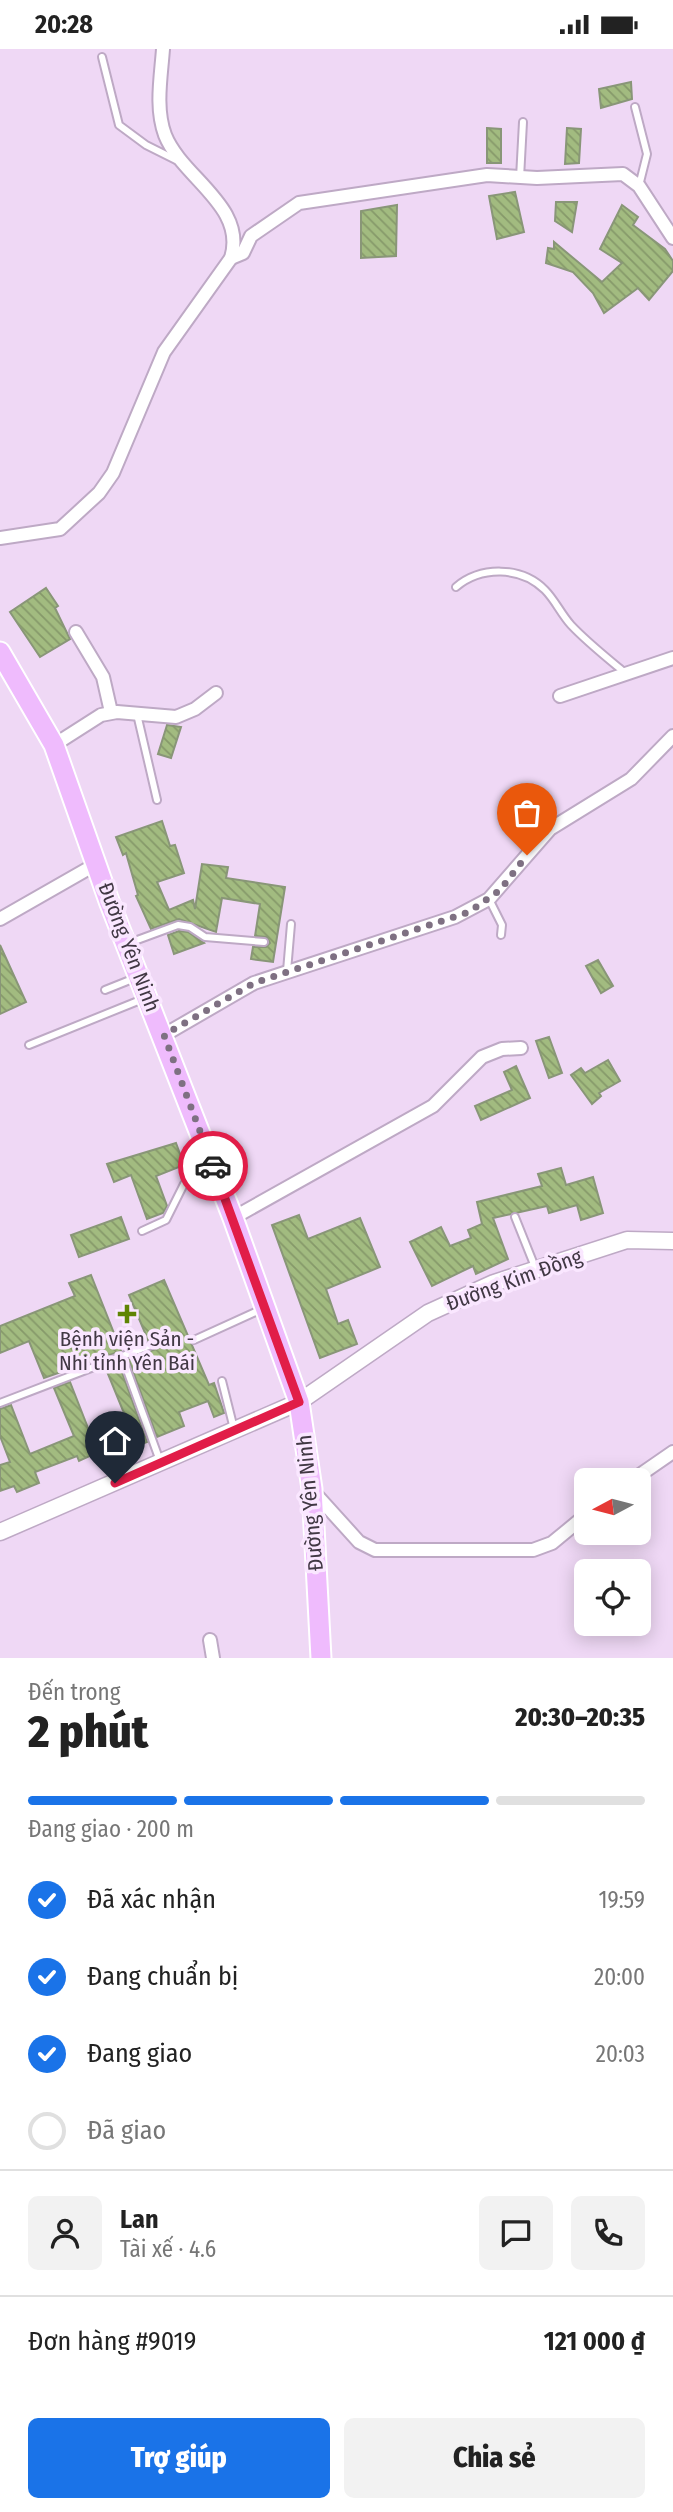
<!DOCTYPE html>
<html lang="vi">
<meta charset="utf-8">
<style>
body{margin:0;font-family:"Fira Sans Condensed",sans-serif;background:#f2f2f2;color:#222;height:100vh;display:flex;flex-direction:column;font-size:26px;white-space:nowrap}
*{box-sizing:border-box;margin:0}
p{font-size:23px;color:#767676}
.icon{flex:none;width:38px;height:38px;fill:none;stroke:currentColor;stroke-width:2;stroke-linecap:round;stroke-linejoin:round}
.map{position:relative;height:1609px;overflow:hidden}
.details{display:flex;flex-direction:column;background:#fff;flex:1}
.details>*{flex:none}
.needle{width:46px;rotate:263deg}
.buttons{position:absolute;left:574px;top:1419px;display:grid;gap:14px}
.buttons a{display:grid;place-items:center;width:77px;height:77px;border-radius:10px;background:#fff;box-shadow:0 4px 18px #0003;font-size:35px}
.pin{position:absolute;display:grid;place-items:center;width:60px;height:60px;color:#fff;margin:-72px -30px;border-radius:50% 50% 50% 0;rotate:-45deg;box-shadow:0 0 7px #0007}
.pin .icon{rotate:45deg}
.courier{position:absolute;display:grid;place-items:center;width:70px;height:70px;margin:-35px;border:5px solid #e11d48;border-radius:50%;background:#fff;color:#222;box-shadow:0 2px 9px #0007}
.head em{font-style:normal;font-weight:800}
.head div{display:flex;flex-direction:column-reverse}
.head{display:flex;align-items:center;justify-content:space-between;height:119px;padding:0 28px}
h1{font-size:46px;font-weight:800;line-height:52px}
.bar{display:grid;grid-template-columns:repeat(4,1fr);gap:10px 7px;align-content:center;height:84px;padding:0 28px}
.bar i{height:9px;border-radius:5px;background:#e0e0e0}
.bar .active{background:#1a73e8}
.bar p{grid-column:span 4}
.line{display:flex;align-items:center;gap:18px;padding:0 28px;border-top:2px solid #e0e0e0}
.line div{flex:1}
.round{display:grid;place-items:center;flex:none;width:74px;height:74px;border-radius:10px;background:#f2f2f2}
ol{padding:0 28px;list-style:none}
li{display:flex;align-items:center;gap:21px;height:77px}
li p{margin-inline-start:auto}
li .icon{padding:7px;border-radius:50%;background:#1a73e8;color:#fff;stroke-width:4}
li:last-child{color:#767676}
li i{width:38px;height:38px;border:4px solid #e0e0e0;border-radius:50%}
.action{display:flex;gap:14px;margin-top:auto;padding:14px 28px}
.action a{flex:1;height:80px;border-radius:10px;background:#1a73e8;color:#fff;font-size:28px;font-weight:800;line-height:80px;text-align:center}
.action a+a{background:#f2f2f2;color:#222}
.status{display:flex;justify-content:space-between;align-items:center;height:49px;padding:0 35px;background:#fff;direction:ltr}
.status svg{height:19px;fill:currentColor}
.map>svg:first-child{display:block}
.building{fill:url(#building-back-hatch);stroke:#899678;stroke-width:2}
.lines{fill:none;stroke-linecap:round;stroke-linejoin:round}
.service-casing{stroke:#bea9c5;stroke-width:10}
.minor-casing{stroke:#bea9c5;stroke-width:16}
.tertiary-casing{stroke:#bea9c5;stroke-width:19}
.primary-casing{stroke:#fff;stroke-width:23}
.service{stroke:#fff;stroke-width:6}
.minor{stroke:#fff;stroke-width:12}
.tertiary{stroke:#fff;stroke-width:16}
.primary{stroke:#efbbfd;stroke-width:19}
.done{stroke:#7e7082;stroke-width:7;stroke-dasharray:0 12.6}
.route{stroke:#e11d48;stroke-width:9}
.poi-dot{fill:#5f8404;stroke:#fae7ff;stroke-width:2.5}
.labels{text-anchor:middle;stroke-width:7;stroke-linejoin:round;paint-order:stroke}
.street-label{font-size:21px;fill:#413844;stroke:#fae7ff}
.poi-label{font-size:21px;fill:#413844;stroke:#fae7ff}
</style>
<div class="status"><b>20:28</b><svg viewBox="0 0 49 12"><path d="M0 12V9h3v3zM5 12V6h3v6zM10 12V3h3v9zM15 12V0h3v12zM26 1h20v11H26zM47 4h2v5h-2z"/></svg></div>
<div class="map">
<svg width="673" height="1609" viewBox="0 0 673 1609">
<defs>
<pattern id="building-back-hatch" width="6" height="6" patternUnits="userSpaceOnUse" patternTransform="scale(1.75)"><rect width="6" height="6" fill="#a2bb80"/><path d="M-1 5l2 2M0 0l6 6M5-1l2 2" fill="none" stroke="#86996a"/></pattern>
</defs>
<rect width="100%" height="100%" fill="#efd8f5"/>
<!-- building -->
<g class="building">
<polygon points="631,33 632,50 601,59 599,40"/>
<polygon points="487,79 501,80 501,114 487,114"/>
<polygon points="567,79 581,80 579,114 565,115"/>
<polygon points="515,143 524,183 497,190 489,147"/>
<polygon points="556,153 577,153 572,183 555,172"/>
<polygon points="397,156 396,207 361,209 361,162"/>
<polygon points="622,156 638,168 633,176 665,200 673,212 673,222 649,251 638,239 604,264 593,244 573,223 546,214 548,199 554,200 554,193 602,233 622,214 600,200"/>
<polygon points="46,539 58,557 55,559 70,590 40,608 10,563"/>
<polygon points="167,676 181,678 171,709 158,705"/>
<polygon points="162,772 170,797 175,796 184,824 157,833 169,861 193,851 195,860 202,815 228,818 226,829 285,838 273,913 251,910 253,898 266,898 270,894 267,888 255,887 260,855 222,849 216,883 179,870 151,880 136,847 138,846 126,804 123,806 116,788"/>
<polygon points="179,882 188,883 204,894 174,905 168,886"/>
<polygon points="0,896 26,953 0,965"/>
<polygon points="598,911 613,937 601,944 586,917"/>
<polygon points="549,988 562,1024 549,1029 536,992"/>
<polygon points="608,1011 620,1032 599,1044 601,1047 592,1055 571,1026 581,1019 585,1024"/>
<polygon points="516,1017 530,1049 481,1071 475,1057 512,1041 504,1023"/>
<polygon points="176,1094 184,1116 156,1127 167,1157 163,1164 147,1170 131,1126 114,1133 107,1115"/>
<polygon points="561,1119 566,1136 593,1128 603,1164 581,1171 577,1156 549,1164 547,1157 493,1169 508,1210 476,1225 473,1217 432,1237 410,1193 441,1178 450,1197 471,1189 468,1181 482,1175 477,1153 542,1137 538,1125"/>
<polygon points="299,1166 308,1190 360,1169 380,1218 326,1240 338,1275 348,1271 357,1295 320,1309 272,1176"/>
<polygon points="121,1168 129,1190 79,1208 71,1186"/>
<polygon points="91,1226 121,1302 44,1329 29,1292 0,1304 0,1277 75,1247 69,1234"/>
<polygon points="164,1231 209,1336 214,1334 224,1364 214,1368 208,1352 179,1363 184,1377 157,1388 129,1311 161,1298 164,1292 159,1287 148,1291 129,1246"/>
<polygon points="119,1315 147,1393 135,1398 131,1388 79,1412 77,1407 35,1423 39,1434 17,1443 14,1437 0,1442 0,1416 10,1413 0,1387 0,1360 11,1356 30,1405 74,1387 54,1339 70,1333 90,1384 126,1369 106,1320"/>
</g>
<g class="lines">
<defs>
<g id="service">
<polyline points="102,8 119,76 146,96 176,111"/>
<polyline points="635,58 647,105 639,137"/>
<polyline points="520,129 523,73"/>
<path d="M456 538C481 517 521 517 545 541 555 551 561 565 571 576 587 593 606 608 624 623"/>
<polyline points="137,665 157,751"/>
<polyline points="489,850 502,876 501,886"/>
<polyline points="129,894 178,876 190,878 205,888 264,893"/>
<polyline points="287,922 291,875"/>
<polyline points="105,941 135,929"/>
<polyline points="29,996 143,950"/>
<polyline points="515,1168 535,1218"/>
<polyline points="142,1182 166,1171 184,1135 213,1120"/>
<polyline points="194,1291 262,1260"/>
<polyline points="124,1313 160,1412"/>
<polyline points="222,1332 234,1380"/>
<polyline points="0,1354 159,1293"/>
</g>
<g id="minor">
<polyline points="231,209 243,204 251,187 299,154 487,126 537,129 623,125 639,137 673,189"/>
<path d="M0 489 60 480 99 444 113 424 164 303 231 209C247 157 182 129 165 86 155 59 161 28 163 0"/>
<polyline points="76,583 103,628 111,663"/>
<polyline points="560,647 673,609"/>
<polyline points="54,696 101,666 117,663 176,668 195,660 216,644"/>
<polyline points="0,870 98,814"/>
<polyline points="164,986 254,934 455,868 489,850 550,780 631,730 673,687"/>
<polyline points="233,1169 433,1057 482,1008 502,1000 521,999"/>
<polyline points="631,1432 673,1403"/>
<polyline points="312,1441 359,1493 375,1501 533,1501 552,1494 586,1466"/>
<polyline points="210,1591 213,1609"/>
</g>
<polyline id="tertiary" points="0,1483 299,1353 428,1264 494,1234 627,1191 673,1192"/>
<polyline id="primary" points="0,603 54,696 109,852 233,1169 299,1353 312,1440 321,1609"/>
</defs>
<!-- service casing -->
<use href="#service" class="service-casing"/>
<!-- minor casing -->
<use href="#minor" class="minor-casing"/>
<!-- tertiary casing -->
<use href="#tertiary" class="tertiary-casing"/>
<!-- primary casing -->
<use href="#primary" class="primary-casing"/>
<!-- service -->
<use href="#service" class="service"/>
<!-- minor -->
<use href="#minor" class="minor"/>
<!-- tertiary -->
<use href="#tertiary" class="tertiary"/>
<!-- primary -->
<use href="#primary" class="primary"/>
</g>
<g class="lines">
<!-- done -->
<polyline class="done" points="213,1117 164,986 254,934 469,863 500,841 527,806"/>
<!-- route -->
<polyline class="route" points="115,1434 299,1353 213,1117"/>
</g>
<!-- markers -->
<path class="poi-dot" d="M123.5 1254.5h7v7h7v7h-7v7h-7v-7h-7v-7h7z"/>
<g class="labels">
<!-- street labels -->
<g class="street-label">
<text transform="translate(129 898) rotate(69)" y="7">Đường Yên Ninh</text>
<text transform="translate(514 1231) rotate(-20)" y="7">Đường Kim Đồng</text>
<text transform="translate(310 1454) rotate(-95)" y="7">Đường Yên Ninh</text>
</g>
<!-- poi labels -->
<g class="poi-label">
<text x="127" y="1297">Bệnh viện Sản -<tspan x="127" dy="24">Nhi tỉnh Yên Bái</tspan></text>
</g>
</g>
</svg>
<div class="buttons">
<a><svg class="needle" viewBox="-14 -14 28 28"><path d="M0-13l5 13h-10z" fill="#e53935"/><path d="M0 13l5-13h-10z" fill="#767676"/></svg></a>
<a><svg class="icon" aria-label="locate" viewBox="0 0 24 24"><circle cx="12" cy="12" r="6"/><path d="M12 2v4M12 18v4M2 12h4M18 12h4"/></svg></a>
</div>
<div class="pin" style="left:527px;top:806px;background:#ea580c"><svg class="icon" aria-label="bag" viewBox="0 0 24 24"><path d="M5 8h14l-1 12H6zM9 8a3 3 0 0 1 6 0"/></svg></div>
<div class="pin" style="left:115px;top:1434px;background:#1f2937"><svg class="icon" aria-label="home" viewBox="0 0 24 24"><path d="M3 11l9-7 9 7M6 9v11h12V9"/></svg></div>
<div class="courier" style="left:213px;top:1117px"><svg class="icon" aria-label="car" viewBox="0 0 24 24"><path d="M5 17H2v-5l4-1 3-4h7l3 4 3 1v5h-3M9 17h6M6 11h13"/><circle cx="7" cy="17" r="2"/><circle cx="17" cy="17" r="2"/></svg></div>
</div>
<section class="details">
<div class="head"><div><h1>2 phút</h1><p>Đến trong</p></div><em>20:30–20:35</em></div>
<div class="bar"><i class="active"></i><i class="active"></i><i class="active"></i><i></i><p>Đang giao · 200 m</p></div>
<ol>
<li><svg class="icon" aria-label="check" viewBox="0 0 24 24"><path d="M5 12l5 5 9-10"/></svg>Đã xác nhận<p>19:59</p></li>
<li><svg class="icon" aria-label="check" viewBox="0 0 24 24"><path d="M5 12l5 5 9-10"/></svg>Đang chuẩn bị<p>20:00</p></li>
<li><svg class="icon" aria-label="check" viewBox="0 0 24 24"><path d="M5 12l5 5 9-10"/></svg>Đang giao<p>20:03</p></li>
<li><i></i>Đã giao</li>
</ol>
<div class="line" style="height:126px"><a class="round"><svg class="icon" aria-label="person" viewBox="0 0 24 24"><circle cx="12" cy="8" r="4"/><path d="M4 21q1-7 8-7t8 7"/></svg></a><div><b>Lan</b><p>Tài xế · 4.6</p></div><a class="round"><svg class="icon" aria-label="chat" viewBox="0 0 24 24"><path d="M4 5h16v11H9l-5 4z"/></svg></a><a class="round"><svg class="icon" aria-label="phone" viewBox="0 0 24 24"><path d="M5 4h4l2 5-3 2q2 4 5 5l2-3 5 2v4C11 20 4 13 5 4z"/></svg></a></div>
<div class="line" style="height:91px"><div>Đơn hàng #9019</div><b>121 000 ₫</b></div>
<div class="action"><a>Trợ giúp</a><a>Chia sẻ</a></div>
</section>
